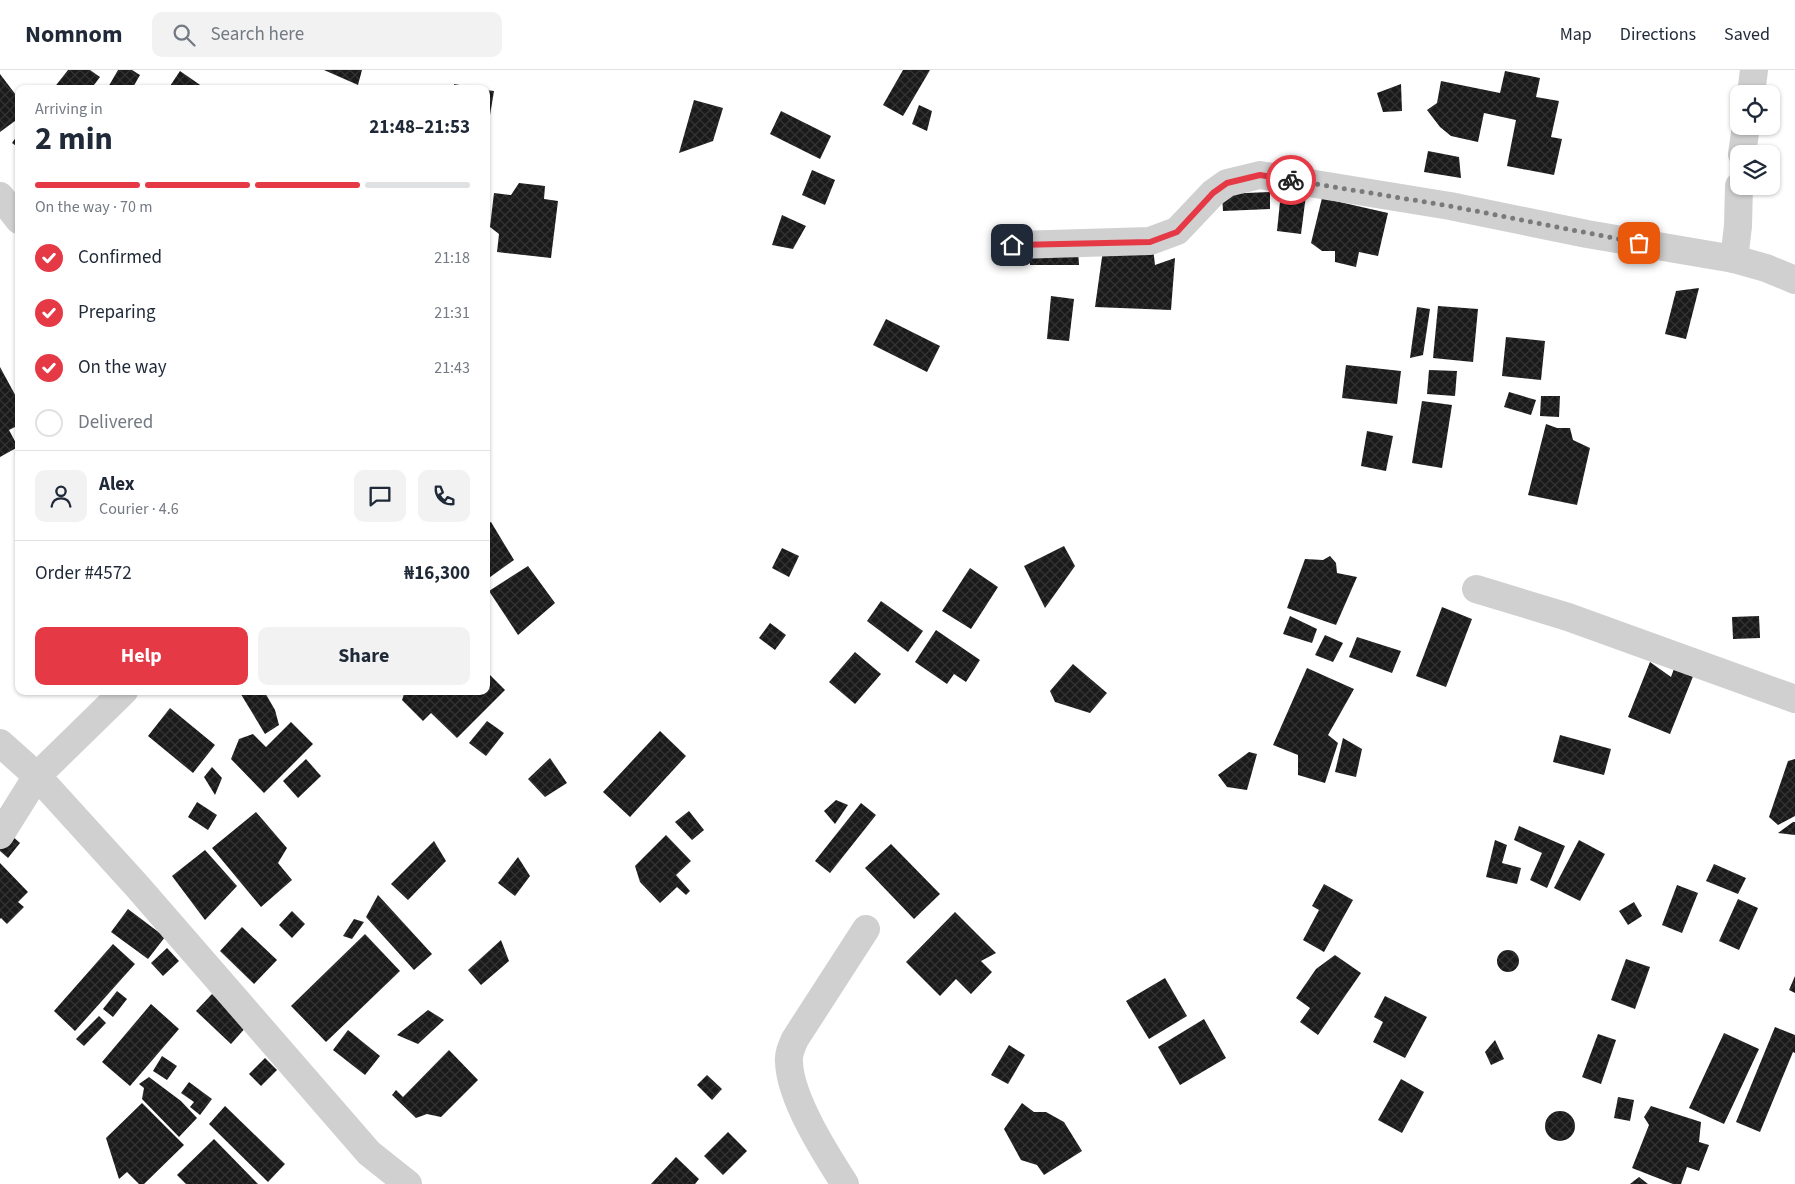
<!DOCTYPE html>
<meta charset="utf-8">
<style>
body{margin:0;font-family:"Source Sans 3",sans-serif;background:#f2f2f3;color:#1f2937;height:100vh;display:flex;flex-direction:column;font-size:19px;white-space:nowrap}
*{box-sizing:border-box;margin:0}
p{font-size:16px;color:#747a83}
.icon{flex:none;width:28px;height:28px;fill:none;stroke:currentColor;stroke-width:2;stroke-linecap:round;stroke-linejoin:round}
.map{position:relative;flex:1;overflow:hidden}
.panel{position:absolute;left:15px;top:15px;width:475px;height:610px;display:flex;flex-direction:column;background:#fff;border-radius:10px;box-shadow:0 1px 4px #0004}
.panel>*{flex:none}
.tools{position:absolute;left:1730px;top:15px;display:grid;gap:10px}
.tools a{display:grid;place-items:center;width:50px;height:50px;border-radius:10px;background:#fff;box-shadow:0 1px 4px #0004;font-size:25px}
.pin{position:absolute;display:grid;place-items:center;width:42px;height:42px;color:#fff;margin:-21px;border-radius:10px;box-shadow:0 2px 8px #0006}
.courier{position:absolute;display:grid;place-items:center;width:50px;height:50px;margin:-25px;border:4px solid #e63946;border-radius:50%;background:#fff;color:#222;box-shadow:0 1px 6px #0007}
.summary em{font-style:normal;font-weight:700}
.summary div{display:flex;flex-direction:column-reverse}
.summary{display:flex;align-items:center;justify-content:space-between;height:85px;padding:0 20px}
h1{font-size:32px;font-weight:700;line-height:38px}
.bar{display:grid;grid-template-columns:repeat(4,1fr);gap:8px 5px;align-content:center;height:60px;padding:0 20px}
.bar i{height:6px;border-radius:4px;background:#e0e1e3}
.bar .active{background:#e63946}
.bar p{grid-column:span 4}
.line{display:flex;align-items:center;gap:12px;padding:0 20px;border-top:1px solid #e0e1e3}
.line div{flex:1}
.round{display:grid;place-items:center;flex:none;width:52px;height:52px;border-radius:10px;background:#f2f2f3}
ol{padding:0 20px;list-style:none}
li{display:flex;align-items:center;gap:15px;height:55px}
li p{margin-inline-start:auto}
li .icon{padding:5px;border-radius:50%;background:#e63946;color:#fff;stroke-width:4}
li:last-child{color:#747a83}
li i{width:28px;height:28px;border:2px solid #e0e1e3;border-radius:50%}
.cta{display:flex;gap:10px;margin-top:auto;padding:10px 20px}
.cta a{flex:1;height:58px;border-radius:10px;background:#e63946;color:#fff;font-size:20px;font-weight:700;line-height:58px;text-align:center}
.cta a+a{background:#f2f2f3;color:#1f2937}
header{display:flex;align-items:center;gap:30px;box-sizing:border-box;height:70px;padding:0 25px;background:#fff;border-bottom:1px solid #e0e1e3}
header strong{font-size:24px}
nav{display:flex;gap:28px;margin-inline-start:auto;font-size:18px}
.search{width:350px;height:45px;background:#f2f2f3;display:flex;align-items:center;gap:12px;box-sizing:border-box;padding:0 18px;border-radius:10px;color:#747a83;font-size:19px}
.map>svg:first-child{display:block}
.building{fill:url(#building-cross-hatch)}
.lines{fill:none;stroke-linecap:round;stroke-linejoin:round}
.minor{stroke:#d0d0d0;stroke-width:28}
.done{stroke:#7a7a7a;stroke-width:5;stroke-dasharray:0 9}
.route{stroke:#e63946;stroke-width:6}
</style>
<header>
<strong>Nomnom</strong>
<div class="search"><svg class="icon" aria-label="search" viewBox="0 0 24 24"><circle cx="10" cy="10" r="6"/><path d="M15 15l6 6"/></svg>Search here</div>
<nav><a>Map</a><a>Directions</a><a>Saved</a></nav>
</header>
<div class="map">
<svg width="1795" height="1114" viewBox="0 0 1795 1114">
<defs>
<pattern id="building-cross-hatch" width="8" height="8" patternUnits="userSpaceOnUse" patternTransform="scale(1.25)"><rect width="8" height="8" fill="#1a1a1a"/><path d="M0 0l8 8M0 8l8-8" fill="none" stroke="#333"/></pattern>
</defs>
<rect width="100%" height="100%" fill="#fff"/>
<!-- building -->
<g class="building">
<polygon points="68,0 90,0 100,7 91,19 53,19"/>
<polygon points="118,0 132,0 140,5 132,19 107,19"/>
<polygon points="324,0 362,0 358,15"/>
<polygon points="903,0 930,0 903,46 883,35"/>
<polygon points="180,1 206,19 168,19"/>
<polygon points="1505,1 1540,8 1536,27 1559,31 1551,67 1562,69 1554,105 1507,96 1516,50 1484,43 1478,72 1451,66 1440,57 1427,40 1437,33 1441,11 1500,23"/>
<polygon points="0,4 19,29 19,48 0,62"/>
<polygon points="454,14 476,18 476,19 454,19"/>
<polygon points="1401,14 1402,41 1383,42 1377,23"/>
<polygon points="486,20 494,21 490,45 486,44"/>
<polygon points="694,30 723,38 713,71 679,83"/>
<polygon points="919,35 932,41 927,61 912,54"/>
<polygon points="781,41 831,66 820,89 770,64"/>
<polygon points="19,63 19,78 12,73"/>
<polygon points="1428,81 1459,87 1461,108 1424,102"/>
<polygon points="812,100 835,110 825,135 802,125"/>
<polygon points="519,113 545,116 544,129 558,131 551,188 497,182 499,164 490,157 494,123 511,125"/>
<polygon points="1270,122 1270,139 1223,141 1222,124"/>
<polygon points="1281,122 1306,125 1301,164 1277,161"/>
<polygon points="1322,128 1388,143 1378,186 1359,182 1356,197 1335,192 1335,181 1322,181 1311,173"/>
<polygon points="782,145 806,156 793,179 772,175"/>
<polygon points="1153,178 1155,195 1175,188 1171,240 1095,237 1103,180"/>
<polygon points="1078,179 1079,195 1030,195 1030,180"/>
<polygon points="1699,218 1686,269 1665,264 1676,221"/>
<polygon points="1051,226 1074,229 1069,271 1047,269"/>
<polygon points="1438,236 1478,239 1473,292 1433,288"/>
<polygon points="1417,237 1430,239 1423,285 1410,288"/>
<polygon points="886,249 940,276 927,302 873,275"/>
<polygon points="1506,267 1545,271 1541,310 1502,306"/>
<polygon points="1346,295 1401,301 1397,334 1342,328"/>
<polygon points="0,297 19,332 19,355 9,360 18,377 0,387"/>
<polygon points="1429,300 1457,301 1455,326 1427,324"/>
<polygon points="1509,322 1536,330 1531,345 1504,337"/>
<polygon points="1541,326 1560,326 1559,347 1540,346"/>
<polygon points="1422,331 1452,335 1442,398 1412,393"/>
<polygon points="1546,354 1557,358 1570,358 1573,370 1590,378 1577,435 1528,425"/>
<polygon points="1367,361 1393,366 1386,401 1361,396"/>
<polygon points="491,452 514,490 486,510 486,454"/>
<polygon points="1064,476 1075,496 1045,538 1024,496"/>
<polygon points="782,478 799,486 789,507 772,498"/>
<polygon points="1330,486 1336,493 1337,503 1357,507 1336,555 1287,538 1305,489 1323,490"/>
<polygon points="528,496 555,533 518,565 489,521"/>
<polygon points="970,498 998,517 971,559 942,541"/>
<polygon points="881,531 923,561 908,582 867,551"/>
<polygon points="1442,537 1472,549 1446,617 1416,606"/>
<polygon points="1290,546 1317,559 1312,573 1283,564"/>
<polygon points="1759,546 1760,568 1733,569 1732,547"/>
<polygon points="770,553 786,565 775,580 759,568"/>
<polygon points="936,560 980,590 966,612 954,604 947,614 915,592"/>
<polygon points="1325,565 1343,573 1333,592 1315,585"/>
<polygon points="1357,567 1401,581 1392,603 1349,587"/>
<polygon points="855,582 881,604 855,634 829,612"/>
<polygon points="1650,592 1671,607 1675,596 1694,604 1670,664 1628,647"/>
<polygon points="1073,594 1107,623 1090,643 1055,632 1050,621"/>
<polygon points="1307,598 1354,619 1328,665 1338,673 1325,713 1298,705 1298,685 1273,675"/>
<polygon points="486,601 505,620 457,668 431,643 423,651 402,630 405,621 486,621"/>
<polygon points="239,621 264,621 275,640 279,655 265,664"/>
<polygon points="170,638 215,675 193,703 148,666"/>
<polygon points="487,651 504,663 486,686 469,673"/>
<polygon points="291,652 313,674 264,723 231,689 239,669 253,664 266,677"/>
<polygon points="660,661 686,686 630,747 603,722"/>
<polygon points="1560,665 1611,679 1604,705 1553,692"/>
<polygon points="1343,668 1362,679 1356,707 1335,702"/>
<polygon points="1249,682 1257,684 1247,720 1227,717 1218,705"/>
<polygon points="550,688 567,713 545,727 528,709"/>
<polygon points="306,689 321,706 298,728 283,711"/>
<polygon points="1795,689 1795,746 1778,755 1769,747 1788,691"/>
<polygon points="212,697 222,708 215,725 204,707"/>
<polygon points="836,730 848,735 835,754 824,741"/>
<polygon points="197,732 217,745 208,760 188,747"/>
<polygon points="861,733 876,745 830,803 815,791"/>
<polygon points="689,741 704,760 692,770 675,752"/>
<polygon points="256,742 287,778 278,793 292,810 261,837 212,778"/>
<polygon points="1793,752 1795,752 1795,765 1778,763"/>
<polygon points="1519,756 1565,776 1547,818 1530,810 1542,783 1514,770"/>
<polygon points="11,765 20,773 8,788 0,781 0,777"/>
<polygon points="666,765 691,791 676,805 690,821 686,825 677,817 660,833 640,812 635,796"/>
<polygon points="1495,770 1507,775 1502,793 1521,798 1517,814 1486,807"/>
<polygon points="1579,770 1605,784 1580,831 1554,818"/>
<polygon points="434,771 446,791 408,830 391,814"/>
<polygon points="891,774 940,824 914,849 865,798"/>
<polygon points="205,780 237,816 205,850 172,806"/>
<polygon points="518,787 530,806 515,826 498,813"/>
<polygon points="0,793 28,822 18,832 24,837 7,854 1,848 0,849"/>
<polygon points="1714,794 1746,808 1738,824 1706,811"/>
<polygon points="1324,814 1353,830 1324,882 1303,870 1319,840 1312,836"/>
<polygon points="1677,815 1698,823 1682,863 1662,855"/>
<polygon points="378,825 432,884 414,900 366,847"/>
<polygon points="1738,829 1758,838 1739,880 1719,871"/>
<polygon points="1634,832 1642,846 1628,855 1619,841"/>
<polygon points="128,839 165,867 148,889 111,862"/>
<polygon points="292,841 305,854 292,868 279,855"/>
<polygon points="955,842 996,883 981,891 992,902 971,924 956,909 940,926 906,892"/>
<polygon points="354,849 364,852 352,869 343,866"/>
<polygon points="242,857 277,890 254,914 220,881"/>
<polygon points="365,864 400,901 326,972 291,936"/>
<polygon points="501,870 509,891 481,915 468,900"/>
<polygon points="113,874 135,894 75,961 54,941"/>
<polygon points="167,878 179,891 163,906 151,893"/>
<circle cx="1508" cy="891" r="11"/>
<polygon points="1335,885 1361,903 1318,965 1300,952 1310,938 1296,928 1316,899"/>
<polygon points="1626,889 1650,897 1635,939 1611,930"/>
<polygon points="1795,906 1795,923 1789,920"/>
<polygon points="1165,908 1187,946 1149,969 1126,931"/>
<polygon points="117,921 127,929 113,947 103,939"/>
<polygon points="212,924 247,956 231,974 196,941"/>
<polygon points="1385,926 1427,947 1405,988 1373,972 1383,952 1374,947"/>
<polygon points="151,934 179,959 130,1016 102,992"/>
<polygon points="428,940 444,950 418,974 397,965"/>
<polygon points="99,946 106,953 84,976 76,969"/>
<polygon points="1204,949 1226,988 1180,1015 1158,977"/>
<polygon points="1775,957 1795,965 1795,983 1793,982 1760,1062 1736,1052"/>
<polygon points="348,960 380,986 365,1005 333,980"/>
<polygon points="1724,963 1759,979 1724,1054 1689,1038"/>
<polygon points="1598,964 1616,970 1601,1014 1582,1007"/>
<polygon points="1495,970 1504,989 1491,995 1485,982"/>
<polygon points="1009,975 1025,985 1008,1014 991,1005"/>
<polygon points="449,980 478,1010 441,1047 427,1044 416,1048 392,1025 396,1020 403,1027"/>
<polygon points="162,986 177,996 167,1010 153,1001"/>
<polygon points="265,988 277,1000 261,1016 249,1004"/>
<polygon points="707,1005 722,1019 712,1030 697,1015"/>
<polygon points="149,1007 181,1031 197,1048 179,1067 142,1029 144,1018 139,1014"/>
<polygon points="1401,1009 1424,1022 1402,1063 1378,1050"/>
<polygon points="189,1012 212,1029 200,1045 190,1037 194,1032 181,1023"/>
<polygon points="1618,1027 1634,1030 1630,1051 1614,1048"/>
<polygon points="142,1033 184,1075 144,1114 139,1114 127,1102 119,1109 106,1068"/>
<polygon points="1022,1033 1034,1042 1046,1042 1064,1052 1082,1081 1044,1105 1037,1095 1021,1090 1004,1059"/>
<polygon points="225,1036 285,1094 268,1112 209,1054"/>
<polygon points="1651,1036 1701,1052 1699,1072 1709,1075 1699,1101 1687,1097 1681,1114 1673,1114 1632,1098 1649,1055 1644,1047"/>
<circle cx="1560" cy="1056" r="15"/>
<polygon points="728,1062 747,1081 723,1105 704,1086"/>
<polygon points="214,1069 258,1114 186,1114 177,1105"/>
<polygon points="676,1087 699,1109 695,1114 651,1114"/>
<polygon points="1639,1107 1648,1114 1630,1114"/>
</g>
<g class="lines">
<!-- minor -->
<g class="minor">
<polyline points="1751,24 1754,0"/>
<polyline points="1742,84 1746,56"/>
<polyline points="0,126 19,150"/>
<polyline points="1012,175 1150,171 1177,161 1213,123 1227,113 1260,105 1450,136 1587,164 1734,189 1766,198 1795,210"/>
<polyline points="1734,189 1738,156 1739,116"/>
<polyline points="1476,519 1568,547 1795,629"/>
<polyline points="0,673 37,706 137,816 369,1083 408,1114"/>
<polyline points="0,765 37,706 124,621"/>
<path d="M845 1114C825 1083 790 1028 789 992 788 984 792 976 795 969L866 859"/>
</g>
</g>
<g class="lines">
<!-- done -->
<polyline class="done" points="1291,110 1450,136 1639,173"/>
<!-- route -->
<polyline class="route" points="1012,175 1150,172 1177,162 1213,123 1227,113 1260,105 1291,110"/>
</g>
</svg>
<div class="tools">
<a><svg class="icon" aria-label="locate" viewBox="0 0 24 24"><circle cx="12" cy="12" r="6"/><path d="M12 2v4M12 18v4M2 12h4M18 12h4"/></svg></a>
<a><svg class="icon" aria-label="layers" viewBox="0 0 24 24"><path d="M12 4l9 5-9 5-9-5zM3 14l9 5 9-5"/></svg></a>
</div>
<div class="pin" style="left:1639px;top:173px;background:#ea580c"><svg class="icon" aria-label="bag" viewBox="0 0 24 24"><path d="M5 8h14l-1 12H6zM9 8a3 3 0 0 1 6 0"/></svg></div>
<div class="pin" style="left:1012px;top:175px;background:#1f2937"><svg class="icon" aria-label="home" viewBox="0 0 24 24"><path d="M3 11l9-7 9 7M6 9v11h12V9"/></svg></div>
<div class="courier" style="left:1291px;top:110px"><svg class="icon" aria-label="bike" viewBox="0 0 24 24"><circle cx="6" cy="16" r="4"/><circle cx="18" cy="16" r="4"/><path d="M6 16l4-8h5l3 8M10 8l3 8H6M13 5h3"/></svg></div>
<section class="panel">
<div class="summary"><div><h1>2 min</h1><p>Arriving in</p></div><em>21:48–21:53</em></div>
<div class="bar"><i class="active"></i><i class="active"></i><i class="active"></i><i></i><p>On the way · 70 m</p></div>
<ol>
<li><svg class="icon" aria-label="check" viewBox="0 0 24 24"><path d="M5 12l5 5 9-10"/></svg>Confirmed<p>21:18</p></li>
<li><svg class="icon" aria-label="check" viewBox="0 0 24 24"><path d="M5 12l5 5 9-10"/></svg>Preparing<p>21:31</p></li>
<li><svg class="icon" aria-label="check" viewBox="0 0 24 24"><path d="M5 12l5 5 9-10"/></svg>On the way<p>21:43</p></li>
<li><i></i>Delivered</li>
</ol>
<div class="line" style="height:90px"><a class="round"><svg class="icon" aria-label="person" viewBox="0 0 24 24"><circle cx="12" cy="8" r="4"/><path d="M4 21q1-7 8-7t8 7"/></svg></a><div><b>Alex</b><p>Courier · 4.6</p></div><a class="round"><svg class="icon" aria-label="chat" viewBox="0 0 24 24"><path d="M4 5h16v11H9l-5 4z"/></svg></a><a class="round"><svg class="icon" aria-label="phone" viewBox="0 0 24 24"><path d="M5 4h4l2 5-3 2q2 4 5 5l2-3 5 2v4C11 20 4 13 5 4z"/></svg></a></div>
<div class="line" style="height:65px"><div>Order #4572</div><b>₦16,300</b></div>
<div class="cta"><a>Help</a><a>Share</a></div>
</section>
</div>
